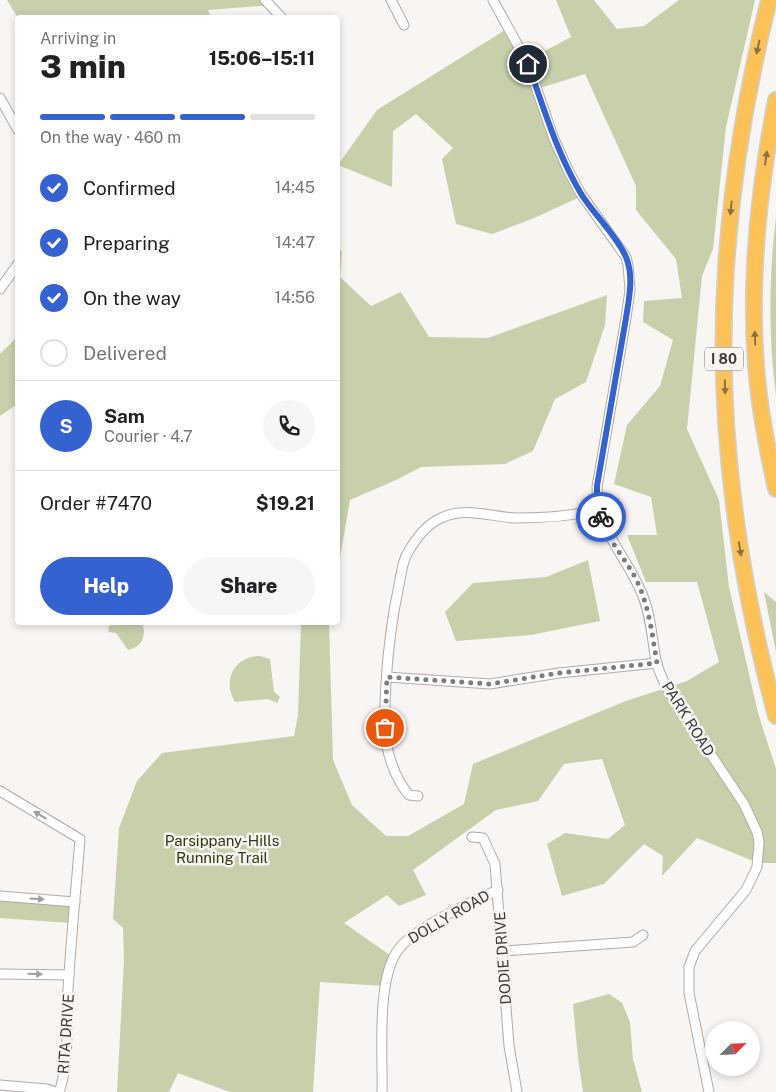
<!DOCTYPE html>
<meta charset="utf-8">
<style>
body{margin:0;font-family:"Public Sans",sans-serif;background:#f6f6f6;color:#202124;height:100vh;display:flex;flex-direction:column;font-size:19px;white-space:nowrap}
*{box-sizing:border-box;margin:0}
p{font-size:16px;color:#757577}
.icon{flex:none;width:28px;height:28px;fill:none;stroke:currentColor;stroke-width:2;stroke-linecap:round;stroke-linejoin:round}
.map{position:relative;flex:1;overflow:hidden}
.side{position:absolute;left:15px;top:15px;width:325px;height:610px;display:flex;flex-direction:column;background:#fff;border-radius:5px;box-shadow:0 2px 8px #0003}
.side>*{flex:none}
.needle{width:32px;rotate:66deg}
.tools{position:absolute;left:705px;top:1021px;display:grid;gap:10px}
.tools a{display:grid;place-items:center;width:55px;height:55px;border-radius:50%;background:#fff;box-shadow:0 2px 8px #0003;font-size:25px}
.pin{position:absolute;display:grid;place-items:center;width:42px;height:42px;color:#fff;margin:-21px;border:2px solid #fff;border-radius:50%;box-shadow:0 1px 5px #0007}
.courier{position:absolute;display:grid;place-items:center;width:50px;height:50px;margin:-25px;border:4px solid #3462d1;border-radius:50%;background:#fff;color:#222;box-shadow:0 1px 6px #0007}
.headline em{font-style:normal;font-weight:800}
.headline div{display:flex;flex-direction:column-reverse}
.headline{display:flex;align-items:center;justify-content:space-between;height:85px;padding:0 25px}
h1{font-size:32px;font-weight:800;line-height:38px}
.bar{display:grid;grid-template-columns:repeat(4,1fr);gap:8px 5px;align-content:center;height:60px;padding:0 25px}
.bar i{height:6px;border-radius:4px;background:#e0e0e0}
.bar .on{background:#3462d1}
.bar p{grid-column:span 4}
.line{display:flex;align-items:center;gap:12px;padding:0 25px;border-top:1px solid #e0e0e0}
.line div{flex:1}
.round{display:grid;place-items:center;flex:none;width:52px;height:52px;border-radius:26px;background:#f6f6f6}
ol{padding:0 25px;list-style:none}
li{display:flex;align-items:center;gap:15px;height:55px}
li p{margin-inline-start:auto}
li .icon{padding:5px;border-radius:50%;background:#3462d1;color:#fff;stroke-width:4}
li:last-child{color:#757577}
li i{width:28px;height:28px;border:2px solid #e0e0e0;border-radius:50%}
.button{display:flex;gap:10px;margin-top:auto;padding:10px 25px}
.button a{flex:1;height:58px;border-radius:30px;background:#3462d1;color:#fff;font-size:20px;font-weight:800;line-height:58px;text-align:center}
.button a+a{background:#f6f6f6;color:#202124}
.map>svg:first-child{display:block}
.green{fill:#c7d0ab}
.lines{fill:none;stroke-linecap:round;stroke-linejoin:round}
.minor-casing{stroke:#afabaa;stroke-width:11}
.motorway-casing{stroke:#d1d0d0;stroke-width:18}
.minor{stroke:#fff;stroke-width:9}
.motorway{stroke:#fcc257;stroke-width:15}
.oneway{fill:#8a7247}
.oneway2{fill:#9e9e9e}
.done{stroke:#7f7d7c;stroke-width:5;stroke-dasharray:0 9}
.route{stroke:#3462d1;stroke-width:6}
.labels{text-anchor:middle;stroke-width:5;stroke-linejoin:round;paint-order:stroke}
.shield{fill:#f8f5f3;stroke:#767473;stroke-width:1}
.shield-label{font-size:14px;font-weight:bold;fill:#3e3d3c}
.street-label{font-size:15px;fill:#3e3d3c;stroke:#f8f5f3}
.park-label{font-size:15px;fill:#32390d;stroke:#f8f5f3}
</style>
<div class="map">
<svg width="776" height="1092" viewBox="0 0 776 1092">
<rect width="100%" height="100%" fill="#f8f5f3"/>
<!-- green -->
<g class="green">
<polygon points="7,0 269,0 273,5 208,10 211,18 18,18"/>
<polygon points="556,0 594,0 617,29 644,26 679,0 755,0 726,127 713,249 702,276 687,429 719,500 729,587 758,713 776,769 776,863 758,863 697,838 662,876 663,856 644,844 604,884 562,896 547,844 565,833 608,839 625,825 602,759 564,764 538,801 496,810 413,870 426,895 399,906 387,895 344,923 394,958 385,986 320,982 313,1092 230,1092 178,1073 169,1092 117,1092 124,960 123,928 113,919 119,828 137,781 162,753 294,736 298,715 301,623 329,623 333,760 352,805 386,836 408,836 464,804 473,764 626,701 687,681 719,662 697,582 646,582 627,535 657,535 651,497 614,484 627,425 660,386 673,340 643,322 644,301 682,298 676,259 636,210 636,186 585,74 537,89 582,196 532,219 492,234 456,224 442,159 453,148 416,114 393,131 392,187 338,165 377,110 510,27 526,61 571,37"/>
<path d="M776 216V396C768 336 769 275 776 216Z"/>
<polygon points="338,247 342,252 340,277 371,306 401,292 429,337 488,338 607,295 605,325 586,382 555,399 533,451 505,464 421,467 396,480 350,500 338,569"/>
<polygon points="17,337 17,404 0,416 0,354"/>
<polygon points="588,560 600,621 531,635 456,641 445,612 473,583 546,577"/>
<polygon points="764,592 776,602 776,652"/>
<path d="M123 622 142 623C147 636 142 647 128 650L116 633 109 632 108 627 113 624 117 626Z"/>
<path d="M260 656 270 659 274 692 280 697 277 703 268 699 235 702C222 681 234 656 260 656Z"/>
<polygon points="0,899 71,904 70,923 0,918"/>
<polygon points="609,994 622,1003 630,1022 633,1059 642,1092 583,1092 578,1058 573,1004"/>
</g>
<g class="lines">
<defs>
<g id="minor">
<polyline points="265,0 282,18"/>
<polyline points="391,0 404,25"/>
<path d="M493 0 528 64 554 139 568 170 581 194 626 257 628 265 630 290 626 318 597 487C597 532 626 554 642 594 651 615 652 639 656 661 659 672 664 683 670 693L744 804 757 832 759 842 757 867 746 890 695 951 689 967V993L709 1092"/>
<polyline points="0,98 18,130"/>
<polyline points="0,289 18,264"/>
<polyline points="387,677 490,684 559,673 657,663"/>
<path d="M0 791 80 839C76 889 71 939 68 989 67 1018 69 1066 59 1092"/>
<path d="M418 796 409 795C397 781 391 765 387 747 383 726 385 704 386 683 388 649 392 618 399 585 401 575 402 565 406 556 414 541 425 525 441 518 466 506 490 517 516 518 544 518 572 516 599 510"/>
<polyline points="472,837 483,838 495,864 509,1046 517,1092"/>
<polyline points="0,896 75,902"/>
<polyline points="503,951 633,942 643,935"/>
<polyline points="0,974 69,975"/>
<polyline points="0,1085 47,1089 55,1092"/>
<path d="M382 1092C383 1055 376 980 398 950 413 929 472 901 498 890"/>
</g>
<g id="motorway">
<path d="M769 0C747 88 732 177 726 268 716 419 737 571 776 716"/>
<path d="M776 100C759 187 749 276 756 365 759 407 767 448 776 489"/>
</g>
</defs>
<!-- minor casing -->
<use href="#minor" class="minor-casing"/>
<!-- motorway casing -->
<use href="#motorway" class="motorway-casing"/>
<!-- minor -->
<use href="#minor" class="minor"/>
<!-- motorway -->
<use href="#motorway" class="motorway"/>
</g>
<!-- one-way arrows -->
<defs><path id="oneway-solid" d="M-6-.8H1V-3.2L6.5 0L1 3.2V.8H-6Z" transform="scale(1.25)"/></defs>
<g class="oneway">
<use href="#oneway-solid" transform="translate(758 47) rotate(102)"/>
<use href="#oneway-solid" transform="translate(766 158) rotate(-82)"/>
<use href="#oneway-solid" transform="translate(731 208) rotate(96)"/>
<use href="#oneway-solid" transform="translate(755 338) rotate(-92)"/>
<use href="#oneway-solid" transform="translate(725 387) rotate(89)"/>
<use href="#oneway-solid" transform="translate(740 549) rotate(81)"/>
</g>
<g class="oneway2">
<use href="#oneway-solid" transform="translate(40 815) rotate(-149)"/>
<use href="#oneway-solid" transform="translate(37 899) rotate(4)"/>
<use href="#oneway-solid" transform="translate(35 974) rotate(1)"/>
</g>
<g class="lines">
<!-- done -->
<path class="done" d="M385 728 387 677 490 684 559 673 657 663C652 634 649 604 635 577 624 557 607 539 601 517"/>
<!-- route -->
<path class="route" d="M528 64C544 108 556 151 580 192 593 214 615 233 626 257 634 276 629 299 626 318L597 486V500L601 517"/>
</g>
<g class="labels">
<!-- shield labels -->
<rect class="shield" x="705" y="347.5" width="38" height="23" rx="4"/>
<g class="shield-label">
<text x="724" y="364">I 80</text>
</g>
<!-- street labels -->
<g class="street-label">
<text transform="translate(688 719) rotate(58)" y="5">PARK ROAD</text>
<text transform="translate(449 917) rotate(-30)" y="5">DOLLY ROAD</text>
<text transform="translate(503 958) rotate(-94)" y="5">DODIE DRIVE</text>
<text transform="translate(66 1034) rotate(-86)" y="5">RITA DRIVE</text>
</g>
<!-- park labels -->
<g class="park-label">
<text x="222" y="846">Parsippany-Hills<tspan x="222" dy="17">Running Trail</tspan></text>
</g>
</g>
</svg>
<div class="tools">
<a><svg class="needle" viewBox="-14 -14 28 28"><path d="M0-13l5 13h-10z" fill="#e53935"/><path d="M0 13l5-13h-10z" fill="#757577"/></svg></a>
</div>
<div class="pin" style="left:385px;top:728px;background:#ea580c"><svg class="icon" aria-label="bag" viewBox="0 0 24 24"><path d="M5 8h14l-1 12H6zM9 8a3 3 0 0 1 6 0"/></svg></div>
<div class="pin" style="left:528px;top:64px;background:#1f2937"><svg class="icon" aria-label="home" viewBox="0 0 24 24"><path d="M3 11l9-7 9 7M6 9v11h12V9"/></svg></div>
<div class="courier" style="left:601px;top:517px"><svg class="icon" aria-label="bike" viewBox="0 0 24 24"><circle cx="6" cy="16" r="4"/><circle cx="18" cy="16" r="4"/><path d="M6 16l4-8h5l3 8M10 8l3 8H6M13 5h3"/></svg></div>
<section class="side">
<div class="headline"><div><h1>3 min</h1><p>Arriving in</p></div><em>15:06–15:11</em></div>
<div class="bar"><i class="on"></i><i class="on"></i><i class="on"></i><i></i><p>On the way · 460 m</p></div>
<ol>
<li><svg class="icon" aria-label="check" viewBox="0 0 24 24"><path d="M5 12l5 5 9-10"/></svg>Confirmed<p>14:45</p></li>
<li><svg class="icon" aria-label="check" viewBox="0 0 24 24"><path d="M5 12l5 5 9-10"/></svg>Preparing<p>14:47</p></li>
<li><svg class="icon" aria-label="check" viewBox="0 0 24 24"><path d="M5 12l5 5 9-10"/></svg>On the way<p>14:56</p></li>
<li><i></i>Delivered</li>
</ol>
<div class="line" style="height:90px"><b class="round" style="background:#3462d1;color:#fff">S</b><div><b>Sam</b><p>Courier · 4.7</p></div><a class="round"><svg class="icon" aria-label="phone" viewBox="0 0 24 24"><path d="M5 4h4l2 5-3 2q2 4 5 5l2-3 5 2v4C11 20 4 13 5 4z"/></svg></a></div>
<div class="line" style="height:65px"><div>Order #7470</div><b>$19.21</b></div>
<div class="button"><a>Help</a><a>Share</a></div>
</section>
</div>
